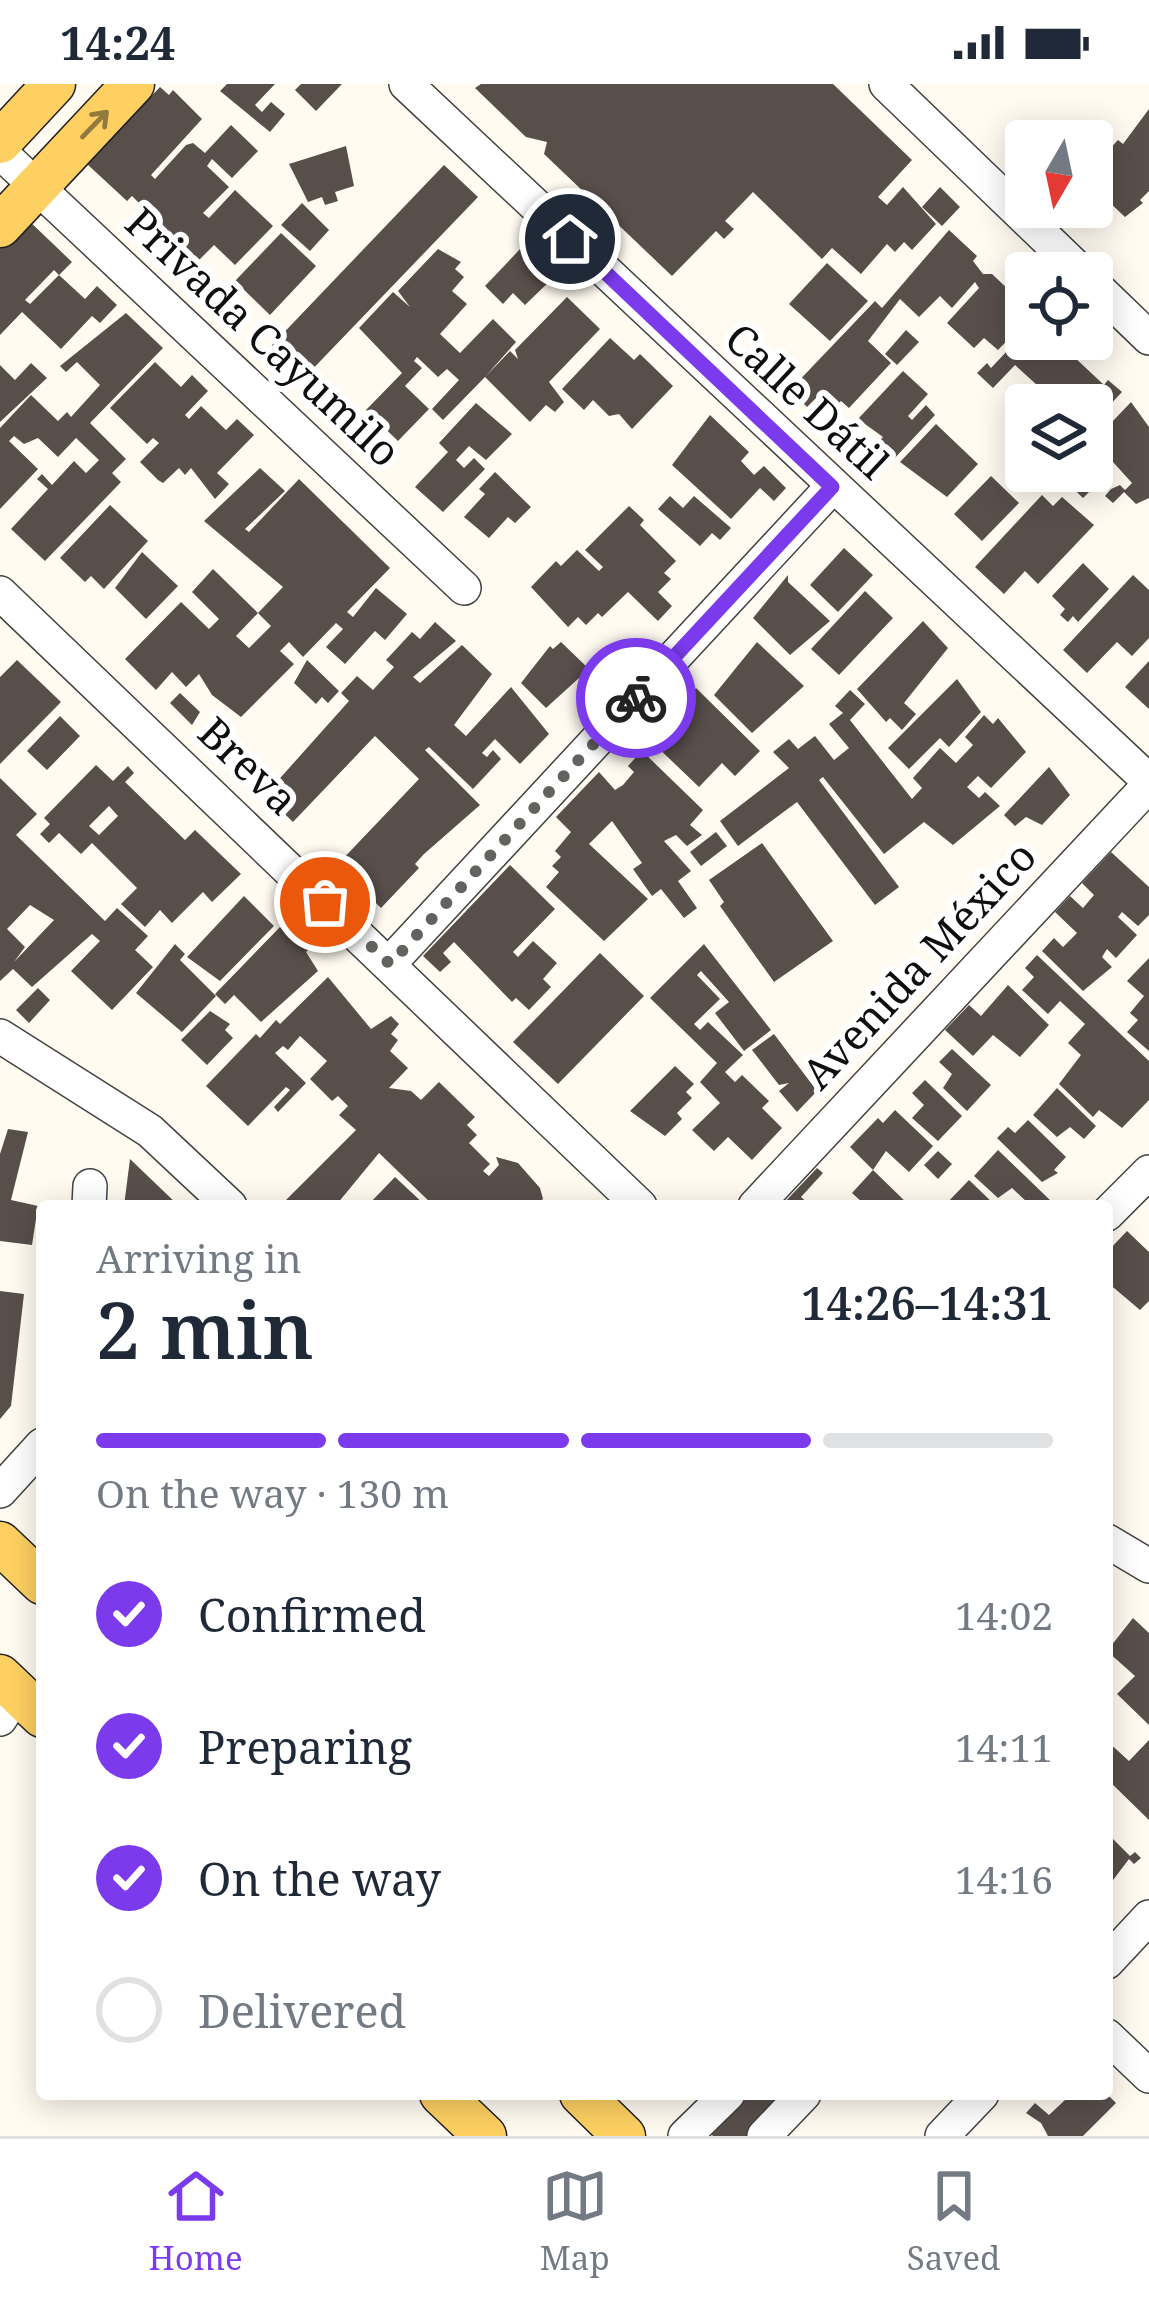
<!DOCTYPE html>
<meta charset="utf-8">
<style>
body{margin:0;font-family:"Noto Serif",serif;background:#f2f2f3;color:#1f2937;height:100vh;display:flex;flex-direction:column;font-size:45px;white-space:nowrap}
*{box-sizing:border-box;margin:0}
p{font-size:39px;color:#747a83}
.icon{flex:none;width:66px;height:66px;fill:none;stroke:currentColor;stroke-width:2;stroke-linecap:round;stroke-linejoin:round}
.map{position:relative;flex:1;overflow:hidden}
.drawer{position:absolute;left:36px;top:1116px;width:1077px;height:900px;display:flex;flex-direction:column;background:#fff;border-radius:12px;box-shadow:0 6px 30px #0003}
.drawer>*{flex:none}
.needle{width:78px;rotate:189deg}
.controls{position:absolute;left:1005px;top:36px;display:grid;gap:24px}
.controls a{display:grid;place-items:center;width:108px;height:108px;border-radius:12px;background:#fff;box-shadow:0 6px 30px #0003;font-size:60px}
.pin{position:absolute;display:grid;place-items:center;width:102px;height:102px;color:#fff;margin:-51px;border:6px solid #fff;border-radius:50%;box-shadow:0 3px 12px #0007}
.courier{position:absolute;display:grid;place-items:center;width:120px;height:120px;margin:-60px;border:9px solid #7c3aed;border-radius:50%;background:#fff;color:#222;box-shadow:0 3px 15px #0007}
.summary em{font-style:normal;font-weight:600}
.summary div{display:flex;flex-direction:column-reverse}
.summary{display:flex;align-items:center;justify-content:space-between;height:204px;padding:0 60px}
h1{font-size:78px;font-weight:600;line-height:90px}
.bar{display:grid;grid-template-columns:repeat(4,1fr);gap:18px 12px;align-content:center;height:144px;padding:0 60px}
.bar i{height:15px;border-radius:9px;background:#e0e1e3}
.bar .active{background:#7c3aed}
.bar p{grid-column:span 4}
ol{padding:0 60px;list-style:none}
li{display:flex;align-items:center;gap:36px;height:132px}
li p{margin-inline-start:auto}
li .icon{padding:12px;border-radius:50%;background:#7c3aed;color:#fff;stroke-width:4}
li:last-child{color:#747a83}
li i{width:66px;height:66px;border:6px solid #e0e1e3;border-radius:50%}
.status{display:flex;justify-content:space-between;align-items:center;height:84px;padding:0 60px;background:#fff;direction:ltr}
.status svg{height:33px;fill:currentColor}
.tab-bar{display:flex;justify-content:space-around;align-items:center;height:168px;border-top:3px solid #e0e1e3;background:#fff;font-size:33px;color:#747a83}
.tab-bar a{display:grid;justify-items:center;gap:6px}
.tab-bar .active{color:#7c3aed}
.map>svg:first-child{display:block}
.building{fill:#584f4b;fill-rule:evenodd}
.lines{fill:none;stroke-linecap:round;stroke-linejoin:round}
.minor-casing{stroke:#424242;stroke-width:36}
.major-casing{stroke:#202020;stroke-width:45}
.minor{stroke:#fff;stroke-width:33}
.major{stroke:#fed062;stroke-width:42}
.oneway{stroke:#92793d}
.done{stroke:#63625e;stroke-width:12;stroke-dasharray:0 21.6}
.route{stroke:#7c3aed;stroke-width:15}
.labels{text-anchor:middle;stroke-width:12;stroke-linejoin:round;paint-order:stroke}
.street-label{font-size:42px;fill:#0f0f0f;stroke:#fff}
</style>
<div class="status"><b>14:24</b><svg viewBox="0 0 49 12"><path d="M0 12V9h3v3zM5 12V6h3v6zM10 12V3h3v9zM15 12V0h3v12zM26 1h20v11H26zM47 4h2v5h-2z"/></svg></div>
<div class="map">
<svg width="1149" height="2052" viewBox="0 0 1149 2052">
<rect width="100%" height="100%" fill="#fffbf1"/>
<!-- building -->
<g class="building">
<polygon points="227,0 275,0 255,21 262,28 271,18 285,30 270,48 220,7"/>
<polygon points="301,0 342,0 316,27 295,6"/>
<polygon points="481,0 833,0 912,76 878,113 887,121 903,103 936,140 912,166 904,158 895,168 887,160 861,190 832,164 822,175 753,108 725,137 734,145 724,155 716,147 672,192 544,70 547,58 526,53 475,4"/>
<polygon points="160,3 169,11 173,6 202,35 151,91 155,95 186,61 193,59 205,69 231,41 258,67 232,94 212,75 207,82 229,103 203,129 209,134 235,106 273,142 235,181 214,161 190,185 169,165 177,157 132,112 127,117 87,80"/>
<polygon points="1149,25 1149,107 1140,116 1143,119 1125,133 1107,116 1084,139 1067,123 1092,123 1092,84 1118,56 1123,60"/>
<polygon points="346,62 354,102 335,108 338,117 325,121 322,113 308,118 289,80"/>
<polygon points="444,81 478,113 305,293 272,261"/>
<polygon points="940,103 960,123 942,142 922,123"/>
<polygon points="302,119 329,146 310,167 281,141"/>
<polygon points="26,134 72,178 59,191 54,186 25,216 30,220 59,191 85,215 97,202 117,221 100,239 92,232 61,265 22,228 0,251 0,161"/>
<polygon points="949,146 977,172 973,177 983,190 992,190 1010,207 1006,210 1016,219 1008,227 1023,240 998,266 984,254 974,264 947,239 979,204 975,198 952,224 940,212 919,233 900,215 868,257 891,279 849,324 841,317 836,321 822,308 807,323 790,306 875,217 882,224"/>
<polygon points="281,149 316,182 270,231 235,197"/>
<polygon points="522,163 553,194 525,221 513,209 503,220 485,202"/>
<polygon points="438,165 461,178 455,185 464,193 452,207 467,220 440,250 460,269 493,235 516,258 485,293 510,267 518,275 515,266 567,213 600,245 549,298 564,318 555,328 546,321 530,338 485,293 443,336 432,325 459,296 447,285 438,293 417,273 414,277 422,284 405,302 429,325 398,357 366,326 402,289 359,244 393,208 410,223 398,207"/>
<polygon points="827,179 868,217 830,257 789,220"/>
<polygon points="126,229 163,264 90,339 126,375 112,389 121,398 45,477 11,445 48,405 37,395 42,390 52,401 74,377 86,389 99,376 76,354 58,373 38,354 24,360 14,352 9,357 38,385 0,425 0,344 31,311 58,337 67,328 71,333 100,301 77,278 66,288 60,282"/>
<polygon points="906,246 919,258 897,281 885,270"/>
<polygon points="1026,247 1026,255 1055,255 1104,301 1108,296 1122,308 1092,340 1092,321 1059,321 1015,281 993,304 977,289 987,279 991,284"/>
<polygon points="610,254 634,276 640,270 673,302 632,345 619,330 609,332 593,316 584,326 562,305"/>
<polygon points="155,278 181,303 192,291 208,307 185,331 189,335 201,322 226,346 237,335 254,351 217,389 229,400 215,415 191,384 185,391 179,384 163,399 158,396 140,378 159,359 153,354 147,360 110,324"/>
<polygon points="31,279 47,294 0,338 0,281 15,296"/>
<polygon points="903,287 928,310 908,332 912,336 926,321 935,331 879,391 862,375 883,353 858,335"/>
<polygon points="1131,318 1149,343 1149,414 1136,420 1124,408 1113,419 1105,412 1111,405 1120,401 1125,406 1132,399 1094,357"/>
<polygon points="476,319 512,350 486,376 469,362 456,376 464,384 474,374 485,385 443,428 415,403 448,368 439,359"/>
<polygon points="710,331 749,368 741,377 754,391 764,382 786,404 774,417 760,404 731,435 672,381"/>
<polygon points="936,340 978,380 947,413 900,378"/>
<polygon points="260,384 285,407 245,445 249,448 299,395 390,484 347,528 353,533 376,504 407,530 385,556 375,547 345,580 326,563 343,545 336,539 303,573 289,558 280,567 294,580 241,633 212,611 199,590 186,603 172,588 156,606 125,575 181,518 209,545 219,535 192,508 213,485 258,529 236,552 249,564 271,542 258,529 283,503 204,437"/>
<polygon points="1055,387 1093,387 1081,399 1089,408 1083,414"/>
<polygon points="495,388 531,423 515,439 508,433 489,454 464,433 485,410 479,405"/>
<polygon points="991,392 1019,419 982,457 954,430"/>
<polygon points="1042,411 1053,422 1062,413 1094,441 1038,500 1025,487 1004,510 975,483"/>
<polygon points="670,412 683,424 694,412 731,444 720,456 712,449 700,462 658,425"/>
<polygon points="110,421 148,457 104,505 91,492 85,498 60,474"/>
<polygon points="629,422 644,436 640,441 676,477 664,489 671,495 658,508 672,522 658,537 628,508 602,533 598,529 586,541 578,533 568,543 531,503 556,477 561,482 577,466 599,487 603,483 585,466"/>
<polygon points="844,464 873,491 838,528 810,501"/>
<polygon points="142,468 178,502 146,535 115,504"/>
<polygon points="1083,479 1109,505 1078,538 1073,532 1068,538 1060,531 1065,525 1052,512"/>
<polygon points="788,491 788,498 830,537 790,571 753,534"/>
<polygon points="1133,491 1149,506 1149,554 1132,572 1117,558 1087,589 1063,566"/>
<polygon points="865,507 893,534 839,591 811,565"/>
<polygon points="923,537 948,564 904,619 916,630 902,646 890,634 886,638 857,605"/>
<polygon points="435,538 456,557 413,593 420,599 462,561 492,590 454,641 466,652 511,603 549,650 520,680 495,655 482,669 487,673 493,666 501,675 473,705 429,663 425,666 480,721 424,770 415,780 419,784 381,824 337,781 419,695 375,652 293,738 265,711 349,617 341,609 357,592 373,606 394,583 386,576 412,548 420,555"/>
<polygon points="561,558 589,585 546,624 521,599 550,562 553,565"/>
<polygon points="757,558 804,602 752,649 714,611"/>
<polygon points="17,576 61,618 0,680 0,593"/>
<polygon points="307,576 339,607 328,619 322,613 316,620 294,599"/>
<polygon points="1149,577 1149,625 1125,603"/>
<polygon points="957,595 981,628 949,663 940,654 909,685 888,664"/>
<polygon points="696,604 760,667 735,692 722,679 699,703 653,659"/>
<polygon points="850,606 865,620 850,636 912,715 922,704 913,694 940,664 956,679 973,661 965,653 984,631 993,640 998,634 1026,668 991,704 978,692 967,703 979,714 985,708 1000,722 953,761 924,738 884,770 823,693 819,696 899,803 875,821 797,718 738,762 720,737 789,684 773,668 789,655 798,665 815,652 834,676 849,664 829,640 843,629 835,622"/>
<polygon points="180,609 200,628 192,641 170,619"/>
<polygon points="60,632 80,652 47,686 27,667"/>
<polygon points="640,645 651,657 641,666 703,726 690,741 702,751 687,762 676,751 664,757 691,787 678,797 697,824 684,834 661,805 652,812 633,785 642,779 612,737 589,760 648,815 604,857 546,803 559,788 552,782 561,773 555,767 571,748 556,733 599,688 615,706 623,701 634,688 628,682 638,671 626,659"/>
<path d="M96 681 113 697 128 682 134 689 125 698 185 756 195 746 241 790 212 818 203 808 172 839 160 826 145 843 121 820 137 804 92 759 81 770 59 749 49 759 40 750 50 740 44 734ZM109 722 118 732 99 751 89 742Z"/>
<polygon points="1049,683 1070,711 1042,741 1026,733 1015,742 1004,731"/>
<path d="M0 694 37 730 16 751 105 837 117 824 148 852 135 866 153 883 112 926 71 887 100 857 92 850 32 903 13 885 0 897ZM30 821 54 836 14 878 25 863 7 845Z"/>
<polygon points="716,748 727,762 701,782 690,768"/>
<polygon points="762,759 833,857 774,898 720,822 724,818 709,796"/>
<polygon points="1111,768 1149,803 1149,831 1138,842 1122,828 1118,833 1137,851 1116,874 1107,865 1102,873 1112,883 1083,907 1042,867 1054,854 1063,863 1077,849 1055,828 1070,812 1083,824 1094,811 1082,799"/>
<polygon points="510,781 555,825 513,868 518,873 533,857 557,879 543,895 551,903 529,926 516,914 512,918 454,858 443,869 451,878 440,888 423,872"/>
<polygon points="244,812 274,842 220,897 187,873"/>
<polygon points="280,843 288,850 294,844 313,861 306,868 318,887 261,938 234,911 225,920 215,910"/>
<polygon points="175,860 185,870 180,876 216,912 182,948 136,909"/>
<polygon points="704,860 771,946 744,967 715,929 729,918 701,887 697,891 720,915 694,940 700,946 708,938 743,971 725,988 735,998 742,991 769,1017 762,1024 782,1044 752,1076 728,1053 714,1067 692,1046 720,1019 700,998 717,979 650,914"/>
<polygon points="600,869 644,912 558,1000 513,958"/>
<polygon points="1037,871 1149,977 1149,1016 1122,1044 1099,1026 1093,1033 1059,1000 1081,971 1068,959 1085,940 1060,917 1048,930 1022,906 1034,893 1025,884"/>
<polygon points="1149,874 1149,967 1127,948 1138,936 1130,929 1144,912 1127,897"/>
<polygon points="328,893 371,945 391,932 399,940 391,950 398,956 390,967 408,984 389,1004 411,1007 421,1016 439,998 475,1033 467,1041 477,1051 469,1059 490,1080 483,1087 489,1092 499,1081 496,1073 518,1079 540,1104 543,1115 536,1122 434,1122 379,1069 337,1120 280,1122 356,1046 339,1031 348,1022 338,1012 332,1017 310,995 327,977 300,952 288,966 283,962 275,969 306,999 278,1028 274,1023 290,1006 286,1003 248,1042 206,1002 256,950 260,954 276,936 280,940"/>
<polygon points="1008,901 1049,941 1020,973 993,951 973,972 945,946 969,921 981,932"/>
<polygon points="38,904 50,916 29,939 16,926"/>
<polygon points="210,927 230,940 225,946 233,954 207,981 181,956"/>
<polygon points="774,950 817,1007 797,1028 779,1007 789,999 779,1001 752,966"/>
<polygon points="952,965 991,1001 967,1027 943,1004 952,990 939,978"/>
<polygon points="675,982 694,1000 686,1008 692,1014 677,1029 682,1035 665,1052 630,1027"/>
<polygon points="925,996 962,1032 938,1057 912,1034 924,1021 912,1009"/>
<polygon points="1057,1004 1096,1042 1084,1055 1070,1043 1057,1053 1033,1031"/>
<polygon points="895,1026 933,1062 909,1088 886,1067 873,1086 850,1063 878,1034 883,1039"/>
<polygon points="1028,1036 1066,1073 1054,1086 1058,1089 1042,1098 997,1054 1008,1043 1015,1049"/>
<polygon points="8,1045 28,1048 11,1116 38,1122 32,1161 0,1157 0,1070"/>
<polygon points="998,1066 1051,1117 1046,1122 1025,1122 1028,1119 1012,1104 998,1114 974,1092"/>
<polygon points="938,1067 952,1080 938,1095 924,1081"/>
<polygon points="130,1075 179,1122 124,1122"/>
<polygon points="817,1084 823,1089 801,1113 811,1122 781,1122"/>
<polygon points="873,1086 910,1122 860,1122 863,1119 852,1109"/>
<polygon points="395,1093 426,1122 367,1122"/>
<polygon points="969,1096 996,1122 944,1122"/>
<polygon points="1127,1147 1149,1168 1149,1217 1140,1226 1107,1198 1107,1168"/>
<polygon points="0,1207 24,1210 11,1322 0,1335"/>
<polygon points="1133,1534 1149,1549 1149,1641 1117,1610 1135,1592 1107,1567"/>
<polygon points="1149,1656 1149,1736 1107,1695 1107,1657 1129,1677"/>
<polygon points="1107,1749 1130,1772 1135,1768 1141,1774 1134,1780 1129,1775 1107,1804"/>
<polygon points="744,2010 796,2010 756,2052 713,2052 708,2047"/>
<polygon points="1060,2010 1107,2010 1116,2019 1083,2052 1048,2052 1041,2039 1026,2029 1035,2019 1049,2031 1065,2016"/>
</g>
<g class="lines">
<defs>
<g id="minor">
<polyline points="406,0 1149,697"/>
<polyline points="886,0 1082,189"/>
<polyline points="0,68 464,504"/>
<polyline points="1092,199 1149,254"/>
<polyline points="0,509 640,1122"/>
<polyline points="390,879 832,403"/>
<polyline points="0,952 150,1047 230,1122"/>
<polyline points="89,1122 90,1102"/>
<polyline points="755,1122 1149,701"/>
<polyline points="1107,1130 1149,1088"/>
<polyline points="0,1407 42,1361"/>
<polyline points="1107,1457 1149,1482"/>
<polyline points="0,1635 18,1608"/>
<polyline points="1107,1878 1149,1833"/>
<polyline points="1107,1952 1149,1992"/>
<polyline points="685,2052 728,2010"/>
<polyline points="764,2052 804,2010"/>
<polyline points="942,2052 982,2010"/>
</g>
<g id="major">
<polyline points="0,58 54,0"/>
<polyline points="0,142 133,0"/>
<polyline points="0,1459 42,1499"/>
<polyline points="0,1592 42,1632"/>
<polyline points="441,2010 485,2052"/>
<polyline points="581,2010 624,2052"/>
</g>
</defs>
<!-- minor casing -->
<use href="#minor" class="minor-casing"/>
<!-- major casing -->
<use href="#major" class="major-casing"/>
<!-- minor -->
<use href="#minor" class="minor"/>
<!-- major -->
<use href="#major" class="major"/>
</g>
<!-- one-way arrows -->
<defs><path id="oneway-shaft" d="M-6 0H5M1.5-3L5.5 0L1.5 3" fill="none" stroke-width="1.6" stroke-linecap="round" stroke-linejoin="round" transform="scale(3)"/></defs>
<use class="oneway" href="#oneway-shaft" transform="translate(95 40) rotate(-46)"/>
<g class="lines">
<!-- done -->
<polyline class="done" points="325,818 390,880 636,614"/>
<!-- route -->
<polyline class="route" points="570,155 832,403 636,614"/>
</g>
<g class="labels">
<!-- street labels -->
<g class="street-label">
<text transform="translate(263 253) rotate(43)" y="15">Privada Cayumilo</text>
<text transform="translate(807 317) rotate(43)" y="15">Calle Dátil</text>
<text transform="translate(248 682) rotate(44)" y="15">Breva</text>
<text transform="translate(919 881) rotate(-47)" y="15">Avenida México</text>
</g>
</g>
</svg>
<div class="controls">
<a><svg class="needle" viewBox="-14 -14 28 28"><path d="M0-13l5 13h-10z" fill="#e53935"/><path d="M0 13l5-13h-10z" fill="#747a83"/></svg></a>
<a><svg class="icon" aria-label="locate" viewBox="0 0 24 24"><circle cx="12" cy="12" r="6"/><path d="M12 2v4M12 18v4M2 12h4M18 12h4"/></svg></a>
<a><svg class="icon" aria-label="layers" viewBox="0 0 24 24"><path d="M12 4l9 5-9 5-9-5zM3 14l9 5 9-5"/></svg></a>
</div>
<div class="pin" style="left:325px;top:818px;background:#ea580c"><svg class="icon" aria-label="bag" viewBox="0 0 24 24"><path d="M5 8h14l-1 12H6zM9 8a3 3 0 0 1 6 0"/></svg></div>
<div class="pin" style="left:570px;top:155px;background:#1f2937"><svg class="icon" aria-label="home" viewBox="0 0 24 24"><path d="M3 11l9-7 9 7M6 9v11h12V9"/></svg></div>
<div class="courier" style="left:636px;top:614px"><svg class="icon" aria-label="bike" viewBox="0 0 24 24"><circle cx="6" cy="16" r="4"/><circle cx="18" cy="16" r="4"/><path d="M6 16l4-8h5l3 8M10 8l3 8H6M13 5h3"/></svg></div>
<section class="drawer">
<div class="summary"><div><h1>2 min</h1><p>Arriving in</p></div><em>14:26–14:31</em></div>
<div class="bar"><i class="active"></i><i class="active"></i><i class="active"></i><i></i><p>On the way · 130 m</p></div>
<ol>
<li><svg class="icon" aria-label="check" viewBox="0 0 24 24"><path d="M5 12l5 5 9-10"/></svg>Confirmed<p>14:02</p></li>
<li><svg class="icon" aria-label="check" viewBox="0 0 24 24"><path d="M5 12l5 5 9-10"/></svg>Preparing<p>14:11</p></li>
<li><svg class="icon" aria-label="check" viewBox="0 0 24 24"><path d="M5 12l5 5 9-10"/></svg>On the way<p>14:16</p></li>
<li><i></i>Delivered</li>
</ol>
</section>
</div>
<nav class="tab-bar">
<a class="active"><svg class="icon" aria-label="home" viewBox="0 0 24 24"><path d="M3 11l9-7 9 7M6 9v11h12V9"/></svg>Home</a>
<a><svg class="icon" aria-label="map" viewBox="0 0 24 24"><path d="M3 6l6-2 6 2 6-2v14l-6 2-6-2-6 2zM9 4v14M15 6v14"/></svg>Map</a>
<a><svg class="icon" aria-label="saved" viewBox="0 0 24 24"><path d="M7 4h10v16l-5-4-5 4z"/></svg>Saved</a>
</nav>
